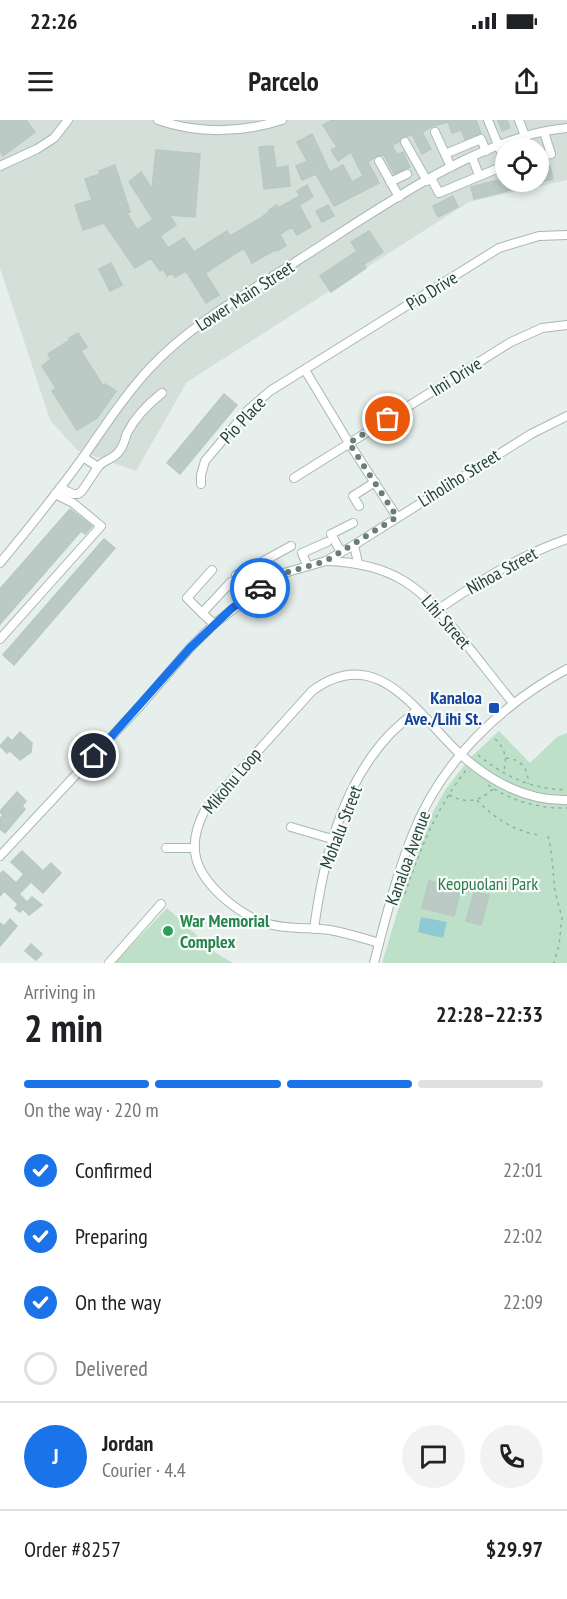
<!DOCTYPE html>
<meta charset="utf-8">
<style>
body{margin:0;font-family:"PT Sans Narrow",sans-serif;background:#f2f2f2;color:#202124;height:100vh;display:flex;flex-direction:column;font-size:22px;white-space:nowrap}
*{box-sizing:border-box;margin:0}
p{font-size:20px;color:#757577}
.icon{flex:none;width:33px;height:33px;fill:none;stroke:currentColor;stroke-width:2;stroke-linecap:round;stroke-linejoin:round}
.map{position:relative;height:843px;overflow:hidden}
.side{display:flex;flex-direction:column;background:#fff;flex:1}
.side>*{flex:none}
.controls{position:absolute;left:495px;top:18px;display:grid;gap:12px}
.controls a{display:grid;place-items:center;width:54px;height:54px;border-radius:50%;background:#fff;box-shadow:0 3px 9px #0003;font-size:30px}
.pin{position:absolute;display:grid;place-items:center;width:51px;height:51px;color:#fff;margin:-26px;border:3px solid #fff;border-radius:50%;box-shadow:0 2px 6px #0007}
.courier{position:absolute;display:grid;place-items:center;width:60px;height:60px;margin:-30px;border:4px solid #1a73e8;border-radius:50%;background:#fff;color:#222;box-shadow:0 2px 8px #0007}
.summary em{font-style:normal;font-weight:600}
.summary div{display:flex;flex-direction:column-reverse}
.summary{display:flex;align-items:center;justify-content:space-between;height:102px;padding:0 24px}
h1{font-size:39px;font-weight:600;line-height:45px}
.bar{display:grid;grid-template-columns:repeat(4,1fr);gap:9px 6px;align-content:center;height:72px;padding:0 24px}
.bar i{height:8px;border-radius:4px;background:#e0e0e0}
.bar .current{background:#1a73e8}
.bar p{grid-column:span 4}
.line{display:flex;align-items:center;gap:15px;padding:0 24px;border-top:2px solid #e0e0e0}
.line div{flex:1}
.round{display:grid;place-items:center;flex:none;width:63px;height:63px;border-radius:32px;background:#f2f2f2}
ol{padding:0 24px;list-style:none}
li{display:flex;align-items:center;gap:18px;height:66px}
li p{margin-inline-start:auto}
li .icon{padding:6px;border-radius:50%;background:#1a73e8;color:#fff;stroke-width:4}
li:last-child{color:#757577}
li i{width:33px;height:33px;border:3px solid #e0e0e0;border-radius:50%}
.status{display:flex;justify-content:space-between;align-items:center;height:42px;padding:0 30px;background:#fff;direction:ltr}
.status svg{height:16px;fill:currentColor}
header{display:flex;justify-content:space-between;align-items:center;height:78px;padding:0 24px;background:#fff;font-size:27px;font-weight:600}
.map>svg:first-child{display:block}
.built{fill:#d4dfda;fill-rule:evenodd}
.green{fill:#bfe0c8}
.water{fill:#8ec9d4}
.building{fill:#bbcac4;stroke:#b8c9c2;stroke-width:1.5}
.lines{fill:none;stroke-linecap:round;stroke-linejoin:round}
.minor-casing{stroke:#a8b8b2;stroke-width:10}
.path{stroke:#86b3a5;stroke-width:1.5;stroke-dasharray:3 4.5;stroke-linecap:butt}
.minor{stroke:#fff;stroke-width:8}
.done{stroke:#687f78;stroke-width:6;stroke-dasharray:0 10.8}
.route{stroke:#1a73e8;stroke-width:8}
.transit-dot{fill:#1a4fb4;stroke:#f7fbf9;stroke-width:2}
.leisure-dot{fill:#2e9e5b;stroke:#f7fbf9;stroke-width:2}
.labels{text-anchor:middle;stroke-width:4.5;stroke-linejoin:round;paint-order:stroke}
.street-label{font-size:18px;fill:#24423a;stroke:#f7fbf9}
.transit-label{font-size:18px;font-weight:bold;fill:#164399;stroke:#f7fbf9;text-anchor:end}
.park-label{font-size:18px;fill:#2d7a4b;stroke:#f7fbf9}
.leisure-label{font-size:18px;font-weight:bold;fill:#27864d;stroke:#f7fbf9;text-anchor:start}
</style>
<div class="status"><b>22:26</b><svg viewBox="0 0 49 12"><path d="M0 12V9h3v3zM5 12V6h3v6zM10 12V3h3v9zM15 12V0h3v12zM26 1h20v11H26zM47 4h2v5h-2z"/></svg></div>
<header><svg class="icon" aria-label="menu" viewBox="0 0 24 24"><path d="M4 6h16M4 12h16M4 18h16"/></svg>Parcelo<svg class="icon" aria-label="share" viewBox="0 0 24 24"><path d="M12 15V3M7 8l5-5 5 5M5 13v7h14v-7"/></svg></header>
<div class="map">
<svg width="567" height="843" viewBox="0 0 567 843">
<rect width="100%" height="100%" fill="#e6efeb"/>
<!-- built -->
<path class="built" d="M0 0H567V60L469 82 187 262 136 351 77 330 50 300 0 148ZM506 28H538V62H506Z"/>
<!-- green -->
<g class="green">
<polygon points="499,611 530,643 557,617 567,613 567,843 382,843 412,743 426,705 445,670 470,638"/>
<polygon points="167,788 216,833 233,843 115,843"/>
</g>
<!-- water -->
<polygon class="water" points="421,797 447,802 443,818 418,812"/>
<!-- building -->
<g class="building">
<polygon points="0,0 26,0 35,12 3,36 0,31"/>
<polygon points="332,0 476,0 481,13 465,19 461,10 452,13 448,2 433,6 422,12 431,29 422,34 412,15 403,17 399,22 392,25 397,35 403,32 410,47 394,54 384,35 377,36 368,42 379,63 334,86 316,54 302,60 296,46 307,41 297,22 312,14 330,52 343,45 352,62 363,56 351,32 338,41 331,30 337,27 323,5"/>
<polygon points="498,0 507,0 510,8 502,11"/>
<polygon points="273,26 276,48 288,46 290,66 264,69 259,27"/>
<polygon points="156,30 200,34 195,97 169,95 176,105 160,116 168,128 184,118 194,132 227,111 230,116 259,99 270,91 269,90 277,85 278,88 300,76 297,71 307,65 313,77 299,85 311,107 297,115 292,107 280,114 286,126 276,131 275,130 252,143 244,128 205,153 219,175 206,183 186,151 175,157 172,153 167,156 163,149 160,151 151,138 135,148 104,103 83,110 75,85 92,80 85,59 100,54 99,51 115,45 130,92 127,93 137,110 153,99 129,62 141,52 152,69"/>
<polygon points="550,46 553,59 538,63 538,50"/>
<polygon points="506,58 506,62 534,62 535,64 474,79 471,67"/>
<polygon points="453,76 458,87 438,97 433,86"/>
<polygon points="328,85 334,96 322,102 316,91"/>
<polygon points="369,111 383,132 364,144 366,148 331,172 320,156 357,131 351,122"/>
<polygon points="111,143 122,165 110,171 99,149"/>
<polygon points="78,213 87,227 81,231 103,266 105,264 116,271 97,298 77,310 52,271 56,268 42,246 51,239 48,234 70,220 69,218"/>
<polygon points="224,274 237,285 180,354 167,343"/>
<polygon points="70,389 92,406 85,414 81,411 0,504 0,469"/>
<polygon points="104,419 115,428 14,545 3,535"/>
<polygon points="20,612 32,623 31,632 20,640 10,631 7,633 0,626 8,617 12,621"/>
<polygon points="17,672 26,681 22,686 25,689 5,713 0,709 0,698 3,696 0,691"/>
<polygon points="22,731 43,751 51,743 61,753 43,773 31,762 19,774 27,782 32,777 42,785 29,795 23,789 20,792 15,788 18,784 4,771 0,776 0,754 3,751 16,763 24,754 11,742"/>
<polygon points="429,761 461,768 454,796 422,788"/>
<polygon points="474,772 489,775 481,805 466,801"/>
<polygon points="10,799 17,806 0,826 0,803 4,806"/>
<polygon points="31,824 42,834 36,840 25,831"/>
</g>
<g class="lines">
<defs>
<g id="minor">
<path d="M158 0C198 14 242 13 282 0"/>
<polyline points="488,0 506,44"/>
<polyline points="519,0 525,16"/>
<polyline points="435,12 451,47"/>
<polyline points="405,22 427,61"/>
<polyline points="445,34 481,19 486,31"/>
<polyline points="472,37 479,55"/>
<polyline points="538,37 551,34 544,12"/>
<polyline points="379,41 399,77"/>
<polyline points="0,46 37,29 54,18 68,0"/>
<polyline points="431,58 439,73 506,45"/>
<polyline points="390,62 407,54"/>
<polyline points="305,250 349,323 397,397"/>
<path d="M98 347C104 339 114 340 120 330 124 325 125 318 127 313 136 296 148 284 162 273"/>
<polyline points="294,358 511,222 542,208 567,205"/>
<polyline points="201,364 201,355 205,341 247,291 270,271 499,128 539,116 567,115"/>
<polyline points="60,368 73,374 78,374 82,371 98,347 83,337"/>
<polyline points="359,386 353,376 375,362"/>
<polyline points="354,425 358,443"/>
<polyline points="341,432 331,414 353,403"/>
<path d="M326 441C394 443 422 467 462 519 479 540 496 562 513 583"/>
<path d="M0 443C29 408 57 373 84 336 105 306 125 275 150 248 192 203 248 173 300 139 373 93 480 15 567 8"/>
<polyline points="307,445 302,433 327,422"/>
<polyline points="236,455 262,442"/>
<polyline points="273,460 262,442 291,426"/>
<path d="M439 489C481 460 519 436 567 419"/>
<polyline points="202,493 187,478 212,450"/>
<polyline points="214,504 202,493 231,462"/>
<polyline points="0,519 101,406 73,383 55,374"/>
<polyline points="291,707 332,719"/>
<polyline points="166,728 195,728"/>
<polyline points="0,736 140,586 190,528 214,504 266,464 284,453 326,441 354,425 531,314 567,296"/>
<path d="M314 809C323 741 341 666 390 614 398 606 408 598 417 590"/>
<path d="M379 823C363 818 346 813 330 810 308 807 286 810 265 803 250 798 238 790 226 780 195 753 185 728 205 690L312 571C378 522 417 594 460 634 490 661 527 681 567 680"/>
<polyline points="109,843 161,784"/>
<path d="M374 843C385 800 396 757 412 716 440 643 499 586 567 549"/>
</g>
</defs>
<!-- minor casing -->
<use href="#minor" class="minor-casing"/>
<!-- path -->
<g class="path">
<path d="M495 619C505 628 508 639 503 652"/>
<path d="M478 635C505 657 532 669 567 670"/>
<path d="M506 638C521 639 529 649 528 664"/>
<path d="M488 665C511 681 540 689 567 688"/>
<path d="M449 675C466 684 479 682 493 669"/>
<path d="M477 680C495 699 513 710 538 715"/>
<polyline points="548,716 551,729 555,771 562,798 559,825 554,843"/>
<path d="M405 774C420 728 437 688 466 650L470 652"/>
</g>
<!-- minor -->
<use href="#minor" class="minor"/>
</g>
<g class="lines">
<!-- done -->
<polyline class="done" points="260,468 285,453 326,441 397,397 349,323 388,299"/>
<!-- route -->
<polyline class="route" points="94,636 190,528 231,489 260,468"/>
</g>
<!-- markers -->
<rect class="transit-dot" x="488" y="582" width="12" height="12" rx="3"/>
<circle class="leisure-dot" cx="168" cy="811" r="6"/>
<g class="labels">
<!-- street labels -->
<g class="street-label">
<text transform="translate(432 171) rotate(-32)" y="6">Pio Drive</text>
<text transform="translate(245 176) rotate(-33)" y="6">Lower Main Street</text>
<text transform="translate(456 257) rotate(-32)" y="6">Imi Drive</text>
<text transform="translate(243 300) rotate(-47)" y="6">Pio Place</text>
<text transform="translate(459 358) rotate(-32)" y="6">Liholiho Street</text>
<text transform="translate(502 451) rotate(-29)" y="6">Nihoa Street</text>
<text transform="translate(446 502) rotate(49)" y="6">Lihi Street</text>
<text transform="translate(232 661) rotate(-50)" y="6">Mikohu Loop</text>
<text transform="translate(341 707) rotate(-69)" y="6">Mohalu Street</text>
<text transform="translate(408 738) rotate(-70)" y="6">Kanaloa Avenue</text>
</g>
<!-- transit labels -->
<g class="transit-label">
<text x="482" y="584">Kanaloa<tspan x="482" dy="21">Ave./Lihi St.</tspan></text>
</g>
<!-- park labels -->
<g class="park-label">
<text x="488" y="770">Keopuolani Park</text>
</g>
<!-- leisure labels -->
<g class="leisure-label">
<text x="180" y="807">War Memorial<tspan x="180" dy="21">Complex</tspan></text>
</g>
</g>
</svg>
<div class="controls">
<a><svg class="icon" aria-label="locate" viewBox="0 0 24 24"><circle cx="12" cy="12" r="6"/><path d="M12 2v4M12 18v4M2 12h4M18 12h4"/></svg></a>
</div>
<div class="pin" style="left:388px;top:299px;background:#ea580c"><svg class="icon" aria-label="bag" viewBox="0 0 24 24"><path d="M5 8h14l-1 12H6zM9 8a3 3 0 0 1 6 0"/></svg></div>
<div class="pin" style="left:94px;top:636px;background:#1f2937"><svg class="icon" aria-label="home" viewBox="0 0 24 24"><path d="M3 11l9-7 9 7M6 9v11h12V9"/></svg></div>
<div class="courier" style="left:260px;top:468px"><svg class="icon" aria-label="car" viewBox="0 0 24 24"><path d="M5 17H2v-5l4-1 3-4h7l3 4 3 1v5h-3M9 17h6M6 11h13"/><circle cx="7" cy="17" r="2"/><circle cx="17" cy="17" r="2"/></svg></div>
</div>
<section class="side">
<div class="summary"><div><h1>2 min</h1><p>Arriving in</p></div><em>22:28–22:33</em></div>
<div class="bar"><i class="current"></i><i class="current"></i><i class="current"></i><i></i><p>On the way · 220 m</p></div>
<ol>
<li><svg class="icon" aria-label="check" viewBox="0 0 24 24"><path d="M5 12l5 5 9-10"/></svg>Confirmed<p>22:01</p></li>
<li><svg class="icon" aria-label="check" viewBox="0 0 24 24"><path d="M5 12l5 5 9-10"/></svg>Preparing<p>22:02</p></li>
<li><svg class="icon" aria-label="check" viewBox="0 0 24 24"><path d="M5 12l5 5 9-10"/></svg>On the way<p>22:09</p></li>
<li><i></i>Delivered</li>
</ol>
<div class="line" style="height:108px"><b class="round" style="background:#1a73e8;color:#fff">J</b><div><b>Jordan</b><p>Courier · 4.4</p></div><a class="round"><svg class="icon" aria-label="chat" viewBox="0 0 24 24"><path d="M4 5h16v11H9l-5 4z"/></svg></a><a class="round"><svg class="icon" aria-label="phone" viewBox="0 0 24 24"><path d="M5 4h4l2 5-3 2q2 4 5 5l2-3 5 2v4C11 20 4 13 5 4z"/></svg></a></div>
<div class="line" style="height:78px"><div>Order #8257</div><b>$29.97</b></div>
</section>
